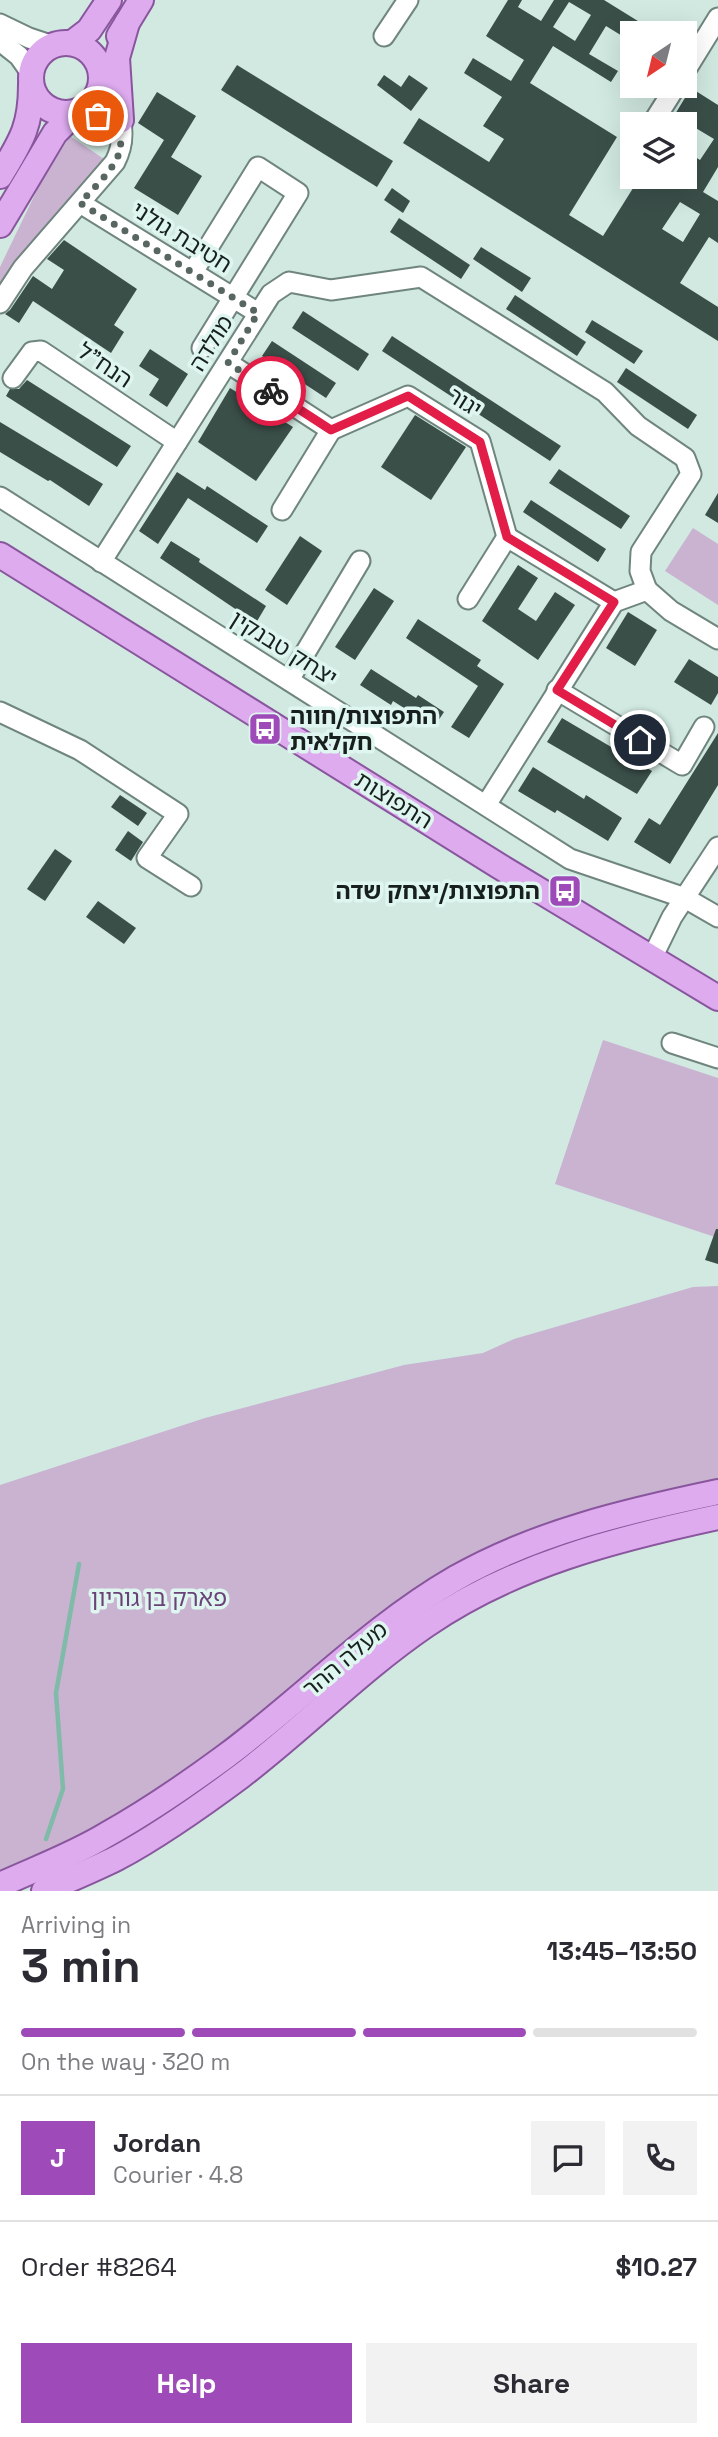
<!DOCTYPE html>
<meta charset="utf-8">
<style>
body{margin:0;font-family:"Space Grotesk","Noto Sans Hebrew",sans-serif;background:#f2f2f3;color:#2b2b33;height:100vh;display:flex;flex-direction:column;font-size:26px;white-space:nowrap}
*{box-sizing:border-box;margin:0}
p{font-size:23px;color:#7c7c81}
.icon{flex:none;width:38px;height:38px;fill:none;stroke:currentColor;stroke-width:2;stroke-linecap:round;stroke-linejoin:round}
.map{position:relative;height:1891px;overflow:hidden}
.panel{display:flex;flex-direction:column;background:#fff;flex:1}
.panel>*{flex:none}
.needle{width:46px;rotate:215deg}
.controls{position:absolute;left:620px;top:21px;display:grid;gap:14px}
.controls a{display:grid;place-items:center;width:77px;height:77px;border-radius:0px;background:#fff;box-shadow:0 7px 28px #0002;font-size:35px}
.pin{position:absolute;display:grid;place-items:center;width:60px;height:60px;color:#fff;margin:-30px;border:4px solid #fff;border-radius:50%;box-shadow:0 2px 7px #0007}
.courier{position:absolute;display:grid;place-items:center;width:70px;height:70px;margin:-35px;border:5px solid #e11d48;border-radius:50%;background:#fff;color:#222;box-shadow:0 2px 9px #0007}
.summary em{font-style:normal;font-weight:700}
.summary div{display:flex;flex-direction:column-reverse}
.summary{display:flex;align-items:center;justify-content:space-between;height:119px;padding:0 21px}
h1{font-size:46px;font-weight:700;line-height:52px}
.bar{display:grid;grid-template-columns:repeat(4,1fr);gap:10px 7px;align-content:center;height:84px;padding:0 21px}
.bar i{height:9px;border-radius:5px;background:#e1e1e2}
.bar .selected{background:#9e4bb9}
.bar p{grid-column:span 4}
.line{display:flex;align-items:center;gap:18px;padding:0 21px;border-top:2px solid #e1e1e2}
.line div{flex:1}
.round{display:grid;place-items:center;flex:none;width:74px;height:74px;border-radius:0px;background:#f2f2f3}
.button{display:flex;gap:14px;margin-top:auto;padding:14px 21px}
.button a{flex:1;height:80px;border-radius:0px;background:#9e4bb9;color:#fff;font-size:28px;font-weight:700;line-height:80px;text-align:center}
.button a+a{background:#f2f2f3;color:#2b2b33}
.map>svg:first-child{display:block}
.green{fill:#c9b3d1}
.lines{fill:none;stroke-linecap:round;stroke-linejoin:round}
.stream{stroke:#80baa9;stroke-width:4.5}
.building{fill:#3b4f49;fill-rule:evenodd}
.minor-casing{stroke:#6f857e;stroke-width:23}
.major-casing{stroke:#89569e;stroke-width:28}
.minor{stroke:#fff;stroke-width:19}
.major{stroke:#ddabee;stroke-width:24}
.done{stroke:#586662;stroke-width:7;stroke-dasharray:0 12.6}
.route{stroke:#e11d48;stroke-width:9}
.labels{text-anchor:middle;stroke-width:7;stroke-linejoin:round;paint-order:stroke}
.street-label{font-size:23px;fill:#17201d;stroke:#def6ef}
.poi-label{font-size:23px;font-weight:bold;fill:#17201d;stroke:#def6ef;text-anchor:start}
.park-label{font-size:23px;fill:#6a4277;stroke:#def6ef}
</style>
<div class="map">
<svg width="718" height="1891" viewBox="0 0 718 1891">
<rect width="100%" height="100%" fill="#d1e9e1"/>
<!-- green -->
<g class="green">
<polygon points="70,136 107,161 0,288 0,267 39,186"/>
<polygon points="693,528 718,544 718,605 665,571"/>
<polygon points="603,1040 718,1078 718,1238 555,1184"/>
<polygon points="718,1286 718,1510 584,1542 472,1564 145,1825 116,1864 93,1884 6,1871 0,1872 0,1485 205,1418 404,1365 483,1353 514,1339 693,1287"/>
</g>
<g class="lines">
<!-- stream -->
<polyline class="stream" points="46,1839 63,1789 56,1693 79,1564"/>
</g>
<!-- building -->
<g class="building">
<path d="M508 0H522L518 7 541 21 554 0H604L646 26 642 33H632V42L606 26 589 54 618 71 611 82 553 46 530 83 617 137 569 215 603 236 640 177H684V150L700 160 714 139 689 124H669L691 88 718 105V167L703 192 718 201V243L709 237 680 283 718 307V341L403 143 419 118 489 162 504 139 483 126 502 97 464 73 473 58 511 81 524 60 486 36ZM569 2 591 15 575 41 553 27ZM680 202 700 214 683 242 662 229Z"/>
<polygon points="237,65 393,161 377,187 221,90"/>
<polygon points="384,75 401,87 409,75 428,88 411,111 377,85"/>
<polygon points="157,92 196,116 171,157 202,176 178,215 134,188 164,140 138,123"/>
<polygon points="392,188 410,201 403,213 384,200"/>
<polygon points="399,218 470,265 461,279 390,232"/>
<polygon points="64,240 137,289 114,325 124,332 111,353 33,301 19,323 5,314 10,310 33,276 52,289 64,270 47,259"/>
<polygon points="481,247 531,278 522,292 473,259"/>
<polygon points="515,295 586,342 577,356 506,309"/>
<polygon points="303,311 369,354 358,371 292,328"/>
<polygon points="592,320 643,351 634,364 585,332"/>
<polygon points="392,336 561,446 550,461 382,351"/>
<polygon points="272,341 336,383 326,398 262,356"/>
<polygon points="150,349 188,374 167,407 149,395 159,379 139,366"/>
<polygon points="626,368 697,415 688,429 617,382"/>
<polygon points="27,380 131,446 117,467 6,396 10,389 19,389"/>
<polygon points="230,388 293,427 256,481 198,442"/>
<polygon points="415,415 466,447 431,500 381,467"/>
<polygon points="0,422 103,484 89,506 50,480 48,481 0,452"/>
<polygon points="559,469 630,516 621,529 549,483"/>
<polygon points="177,472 205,490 207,486 268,526 257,543 188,498 158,544 139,531"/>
<polygon points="718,493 718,523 705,515"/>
<polygon points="531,500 606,549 598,562 523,512"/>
<polygon points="300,536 322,551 287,605 265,590"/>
<polygon points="171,541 200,559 199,562 266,606 256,623 160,558"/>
<polygon points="518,565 538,578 518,609 536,621 555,592 575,605 538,660 482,621"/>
<polygon points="374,588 394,601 355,660 335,647"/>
<polygon points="628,612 657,630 635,666 606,648"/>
<polygon points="418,619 481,660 477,666 504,684 469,738 451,727 478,686 406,638"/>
<polygon points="689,659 718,677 718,693 711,705 674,682"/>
<polygon points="371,669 416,698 418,695 444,712 434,727 393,701 391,705 360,685"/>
<polygon points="562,718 652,771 637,794 547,742"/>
<polygon points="718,733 718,785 670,864 634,842 649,818 660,825"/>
<polygon points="533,767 584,799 586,795 622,818 608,841 557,810 555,813 518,791"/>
<polygon points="120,795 147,813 138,826 111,807"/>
<polygon points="128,831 143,842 131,861 115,850"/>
<polygon points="55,849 72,861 45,901 27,889"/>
<polygon points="98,901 136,928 124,944 86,917"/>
<polygon points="716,1229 718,1229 718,1264 705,1260"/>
</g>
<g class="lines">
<defs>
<g id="minor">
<polyline points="0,24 29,38 53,46"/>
<polyline points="384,36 408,0"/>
<polyline points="0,41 19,56 31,73"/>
<polyline points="684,73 718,18"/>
<path d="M81 110C100 115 118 122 121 142"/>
<polyline points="652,124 676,86"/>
<polyline points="80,203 258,313"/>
<polyline points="193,272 258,167 298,193 202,348"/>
<path d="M0 303 23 268 115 162C130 133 119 105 102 80"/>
<polyline points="228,363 331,430 408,396 480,441 507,537 614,602"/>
<polyline points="13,378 32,352 41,351 177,442"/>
<polyline points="0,497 570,859 685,898 718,917"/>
<polyline points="282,510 331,430"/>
<polyline points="101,562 271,294 289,282 331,290 421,277 605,392 638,426 685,458 691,474 641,552 640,571 647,590 614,602 486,805"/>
<polyline points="647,590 671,611 718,639"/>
<polyline points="468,599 507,537"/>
<polyline points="289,680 360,561"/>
<polyline points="557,690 682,765 704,727"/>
<polyline points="0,712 80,750 178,814 147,858 191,886"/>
<polyline points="652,958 672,917 718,847"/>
<polyline points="672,1043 718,1058"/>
</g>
<g id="major">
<polyline points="119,36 141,0"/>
<circle cx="66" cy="78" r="35"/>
<polyline points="72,43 89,30 109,0"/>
<polyline points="121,120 117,58 127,23"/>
<path d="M0 176C21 141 31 127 31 85"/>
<polyline points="0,225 55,133 75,113"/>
<polyline points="0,555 499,866 718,998"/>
<path d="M0 1885C35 1869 73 1855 106 1835 147 1812 188 1784 226 1756 304 1698 371 1627 456 1578 537 1532 628 1511 718 1492"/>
<path d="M44 1891C68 1880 93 1870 117 1858 160 1835 202 1805 241 1776 304 1728 360 1670 426 1625 513 1565 616 1539 718 1517"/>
</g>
</defs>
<!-- minor casing -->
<use href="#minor" class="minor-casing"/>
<!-- major casing -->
<use href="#major" class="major-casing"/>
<!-- minor -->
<use href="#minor" class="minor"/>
<!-- major -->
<use href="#major" class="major"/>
</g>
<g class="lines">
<!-- done -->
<path class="done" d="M98 116C148 142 103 177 80 203L258 313 228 363 271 391"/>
<!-- route -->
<polyline class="route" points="271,391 331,430 408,396 480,442 507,537 614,602 557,690 640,740"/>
</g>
<!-- icons -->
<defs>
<symbol id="bus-square" viewBox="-11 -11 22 22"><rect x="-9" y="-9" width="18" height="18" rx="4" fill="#9e4bb9" stroke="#def6ef"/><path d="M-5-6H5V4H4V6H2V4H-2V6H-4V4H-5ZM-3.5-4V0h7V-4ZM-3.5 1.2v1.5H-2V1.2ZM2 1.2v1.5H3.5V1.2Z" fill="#fff"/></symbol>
</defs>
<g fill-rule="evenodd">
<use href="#bus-square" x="246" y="710" width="38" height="38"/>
<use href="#bus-square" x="546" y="872" width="38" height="38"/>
</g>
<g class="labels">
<!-- street labels -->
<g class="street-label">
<text transform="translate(182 237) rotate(32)" y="8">חטיבת גולני</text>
<text transform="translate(211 343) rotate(-58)" y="8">מולדה</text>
<text transform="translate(105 365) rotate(34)" y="8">הנח"ל</text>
<text transform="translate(465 402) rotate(32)" y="8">יגור</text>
<text transform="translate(284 648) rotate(32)" y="8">יצחק טבנקין</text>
<text transform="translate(394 800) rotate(32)" y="8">התפוצות</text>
<text transform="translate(345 1659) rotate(-40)" y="8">מעלה ההר</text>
</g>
<!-- poi labels -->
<g class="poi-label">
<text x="290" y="724">התפוצות/חווה<tspan x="290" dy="26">חקלאית</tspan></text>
<text x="540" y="899" text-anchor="end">התפוצות/יצחק שדה</text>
</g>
<!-- park labels -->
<g class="park-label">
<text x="159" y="1606">פארק בן גוריון</text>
</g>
</g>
</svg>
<div class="controls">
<a><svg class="needle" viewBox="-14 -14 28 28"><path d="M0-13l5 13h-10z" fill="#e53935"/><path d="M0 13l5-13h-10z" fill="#7c7c81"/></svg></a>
<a><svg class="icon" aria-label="layers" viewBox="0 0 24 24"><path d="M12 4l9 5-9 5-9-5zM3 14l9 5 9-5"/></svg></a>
</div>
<div class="pin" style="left:98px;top:116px;background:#ea580c"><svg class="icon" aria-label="bag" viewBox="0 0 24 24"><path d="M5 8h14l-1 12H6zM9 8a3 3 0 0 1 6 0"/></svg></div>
<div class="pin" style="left:640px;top:740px;background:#1f2937"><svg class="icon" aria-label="home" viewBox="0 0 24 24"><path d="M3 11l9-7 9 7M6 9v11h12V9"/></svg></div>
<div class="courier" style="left:271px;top:391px"><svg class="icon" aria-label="bike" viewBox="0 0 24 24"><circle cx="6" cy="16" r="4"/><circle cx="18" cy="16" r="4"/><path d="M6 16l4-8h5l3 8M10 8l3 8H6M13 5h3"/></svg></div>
</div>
<section class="panel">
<div class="summary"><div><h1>3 min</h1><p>Arriving in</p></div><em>13:45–13:50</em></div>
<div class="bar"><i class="selected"></i><i class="selected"></i><i class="selected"></i><i></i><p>On the way · 320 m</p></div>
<div class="line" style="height:126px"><b class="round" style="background:#9e4bb9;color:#fff">J</b><div><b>Jordan</b><p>Courier · 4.8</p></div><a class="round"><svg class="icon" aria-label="chat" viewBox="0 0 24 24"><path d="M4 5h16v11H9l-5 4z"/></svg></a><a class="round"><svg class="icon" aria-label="phone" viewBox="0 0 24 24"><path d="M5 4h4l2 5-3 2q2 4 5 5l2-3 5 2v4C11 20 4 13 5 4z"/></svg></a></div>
<div class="line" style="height:91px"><div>Order #8264</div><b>$10.27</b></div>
<div class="button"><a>Help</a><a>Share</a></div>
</section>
